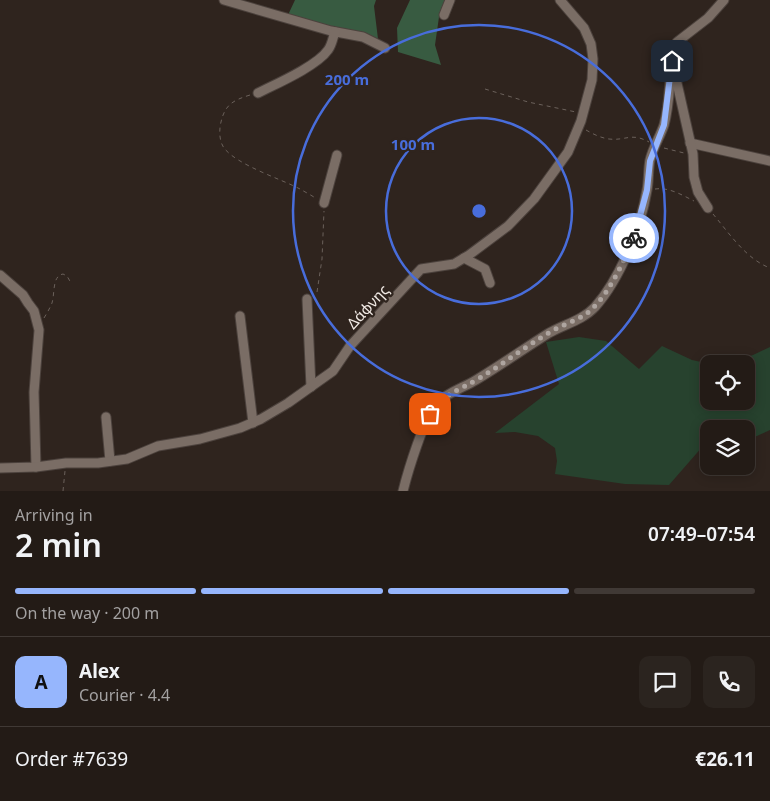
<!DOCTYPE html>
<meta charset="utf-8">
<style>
body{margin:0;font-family:"Noto Sans",sans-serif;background:#2b241f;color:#f1f3f6;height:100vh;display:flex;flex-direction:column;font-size:19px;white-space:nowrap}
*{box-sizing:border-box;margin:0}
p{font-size:16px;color:#a3a1a1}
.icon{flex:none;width:28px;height:28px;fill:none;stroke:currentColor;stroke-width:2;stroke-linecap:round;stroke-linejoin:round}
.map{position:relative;height:491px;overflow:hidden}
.sheet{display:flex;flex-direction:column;background:#231b16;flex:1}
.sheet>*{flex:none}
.buttons{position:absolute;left:700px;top:355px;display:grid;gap:10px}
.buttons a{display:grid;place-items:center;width:55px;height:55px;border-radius:10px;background:#231b16;box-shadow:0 2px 12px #0003,0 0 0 1px #403935;font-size:25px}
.pin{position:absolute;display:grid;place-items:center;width:42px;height:42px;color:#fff;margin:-21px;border-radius:10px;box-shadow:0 2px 8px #0006}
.courier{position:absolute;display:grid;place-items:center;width:50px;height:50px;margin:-25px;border:4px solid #96b6fd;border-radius:50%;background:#fff;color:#222;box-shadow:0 1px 6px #0007}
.summary em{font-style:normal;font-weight:600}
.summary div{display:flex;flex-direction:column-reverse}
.summary{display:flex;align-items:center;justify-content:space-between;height:85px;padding:0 15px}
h1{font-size:32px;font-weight:600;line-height:38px}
.bar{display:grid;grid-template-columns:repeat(4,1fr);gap:8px 5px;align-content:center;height:60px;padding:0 15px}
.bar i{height:6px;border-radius:4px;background:#403935}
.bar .on{background:#96b6fd}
.bar p{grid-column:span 4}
.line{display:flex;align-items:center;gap:12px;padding:0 15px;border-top:1px solid #403935}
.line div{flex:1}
.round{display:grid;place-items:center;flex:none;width:52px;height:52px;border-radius:10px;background:#2b241f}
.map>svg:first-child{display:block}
.green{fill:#27422e}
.forest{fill:#385b41}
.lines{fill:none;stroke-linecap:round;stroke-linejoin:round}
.minor-casing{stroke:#4c423d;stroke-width:11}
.path{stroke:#6b615b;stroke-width:1;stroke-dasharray:4 4;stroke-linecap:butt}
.minor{stroke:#7a6d65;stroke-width:9}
.done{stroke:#aea5a0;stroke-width:5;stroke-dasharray:0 9}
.route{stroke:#96b6fd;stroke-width:6}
.ring{fill:none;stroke:#486ddb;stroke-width:2.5}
.labels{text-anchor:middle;stroke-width:4.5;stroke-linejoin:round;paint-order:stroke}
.street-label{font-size:15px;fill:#f2ebe6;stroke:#2f241e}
.centre{fill:#486ddb;stroke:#2f241e;stroke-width:2.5}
.ring-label{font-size:15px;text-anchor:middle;font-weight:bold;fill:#486ddb;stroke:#2f241e;stroke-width:4.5;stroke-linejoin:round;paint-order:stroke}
</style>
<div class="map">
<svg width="770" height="491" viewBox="0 0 770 491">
<rect width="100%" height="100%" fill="#2f241e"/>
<!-- green -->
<polygon class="green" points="579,337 606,341 639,369 662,346 692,360 710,364 709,364 709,401 746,401 746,364 724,364 753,355 770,347 770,430 746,441 746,429 709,429 709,446 703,446 669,485 625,484 555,474 557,461 555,448 538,436 515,432 495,433 559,384 546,342"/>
<!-- forest -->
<g class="forest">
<polygon points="295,0 376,0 374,6 378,39 362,34 335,29 288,15"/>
<polygon points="410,0 446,0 439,17 435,45 441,65 398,52 397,28"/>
</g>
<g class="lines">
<defs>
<g id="minor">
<polyline points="224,0 331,31 363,37 385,48"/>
<polyline points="444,15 450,0"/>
<path d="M258 93C276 84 317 66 328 50 332 45 333 37 335 32"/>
<polyline points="690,143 770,161"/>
<polyline points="324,203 337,155"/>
<polyline points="708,208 698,192 694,177 693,154 672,61 673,52 677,42 708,18 724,0"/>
<polyline points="464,258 485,269 490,283"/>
<polyline points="0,275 23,295 28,303 34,311 39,330 34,392 36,467"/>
<polyline points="307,299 311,387"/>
<polyline points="240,316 253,423"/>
<polyline points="106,417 110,461"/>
<polyline points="0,468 36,467 66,463 98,463 127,459 158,446 200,439 240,428 261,419 288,403 333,371 350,346 421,269 454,264 469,255 508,226 534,199 568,152 581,121 592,80 593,59 591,44 584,28 560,0"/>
<path d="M403 491C408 471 424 418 437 403 448 392 463 388 476 380 501 365 525 348 549 333 565 324 583 320 595 307 620 279 641 227 647 190 649 180 648 170 650 160 653 147 660 137 664 125 670 104 669 82 672 61"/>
</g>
</defs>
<!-- minor casing -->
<use href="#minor" class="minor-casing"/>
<!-- path -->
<g class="path">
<polyline points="485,89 528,102 576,112"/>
<path d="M250 95C234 100 225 104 221 122 219 130 219 141 224 148 237 165 281 179 300 189 305 192 311 195 317 199"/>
<path d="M586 130C593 134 601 138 609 139 626 141 631 132 649 142"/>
<polyline points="664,148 684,153"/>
<path d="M655 189C669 187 682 195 694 201"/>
<path d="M713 214C729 233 746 259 770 268"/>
<polyline points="317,292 322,259 324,211"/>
<path d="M44 318C47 313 50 308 52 303 55 293 52 276 63 274L67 276 71 283"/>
<polyline points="63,491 65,471"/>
</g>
<!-- minor -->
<use href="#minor" class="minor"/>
</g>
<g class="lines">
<!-- done -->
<path class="done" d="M430 414C443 394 458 391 478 379 503 364 526 346 552 331 566 323 583 319 594 307 611 290 624 260 634 238"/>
<!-- route -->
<polyline class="route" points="634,238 647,190 650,161 664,125 672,61"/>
</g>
<!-- distance rings -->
<g class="ring">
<circle cx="479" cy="211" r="93"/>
<circle cx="479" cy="211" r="186"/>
</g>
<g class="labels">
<!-- street labels -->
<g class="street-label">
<text transform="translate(368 307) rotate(-47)" y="5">Δάφνης</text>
</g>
</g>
<circle cx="479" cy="211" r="8" class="centre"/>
<g class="ring-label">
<text x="347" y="85">200 m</text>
<text x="413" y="150">100 m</text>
</g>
</svg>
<div class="buttons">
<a><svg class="icon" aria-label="locate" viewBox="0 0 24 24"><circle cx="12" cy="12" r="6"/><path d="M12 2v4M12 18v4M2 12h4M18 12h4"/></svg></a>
<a><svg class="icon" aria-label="layers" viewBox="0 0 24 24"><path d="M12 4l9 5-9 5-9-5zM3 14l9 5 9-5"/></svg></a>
</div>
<div class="pin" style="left:430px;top:414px;background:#ea580c"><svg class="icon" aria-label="bag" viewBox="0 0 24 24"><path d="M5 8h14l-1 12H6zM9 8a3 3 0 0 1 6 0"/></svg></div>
<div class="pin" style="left:672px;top:61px;background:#1f2937"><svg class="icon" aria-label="home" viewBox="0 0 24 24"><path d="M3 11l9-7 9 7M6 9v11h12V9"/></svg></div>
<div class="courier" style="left:634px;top:238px"><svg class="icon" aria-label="bike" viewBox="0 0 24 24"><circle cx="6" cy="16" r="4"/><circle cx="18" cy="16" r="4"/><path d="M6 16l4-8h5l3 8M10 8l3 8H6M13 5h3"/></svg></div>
</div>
<section class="sheet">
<div class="summary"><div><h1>2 min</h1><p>Arriving in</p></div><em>07:49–07:54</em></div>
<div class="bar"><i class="on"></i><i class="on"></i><i class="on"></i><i></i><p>On the way · 200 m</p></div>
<div class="line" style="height:90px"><b class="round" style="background:#96b6fd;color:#111">A</b><div><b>Alex</b><p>Courier · 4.4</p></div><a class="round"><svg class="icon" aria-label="chat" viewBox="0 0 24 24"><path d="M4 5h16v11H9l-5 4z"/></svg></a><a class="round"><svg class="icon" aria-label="phone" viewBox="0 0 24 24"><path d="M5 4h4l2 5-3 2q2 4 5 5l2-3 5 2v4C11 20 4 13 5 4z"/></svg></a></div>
<div class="line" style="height:65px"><div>Order #7639</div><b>€26.11</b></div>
</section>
